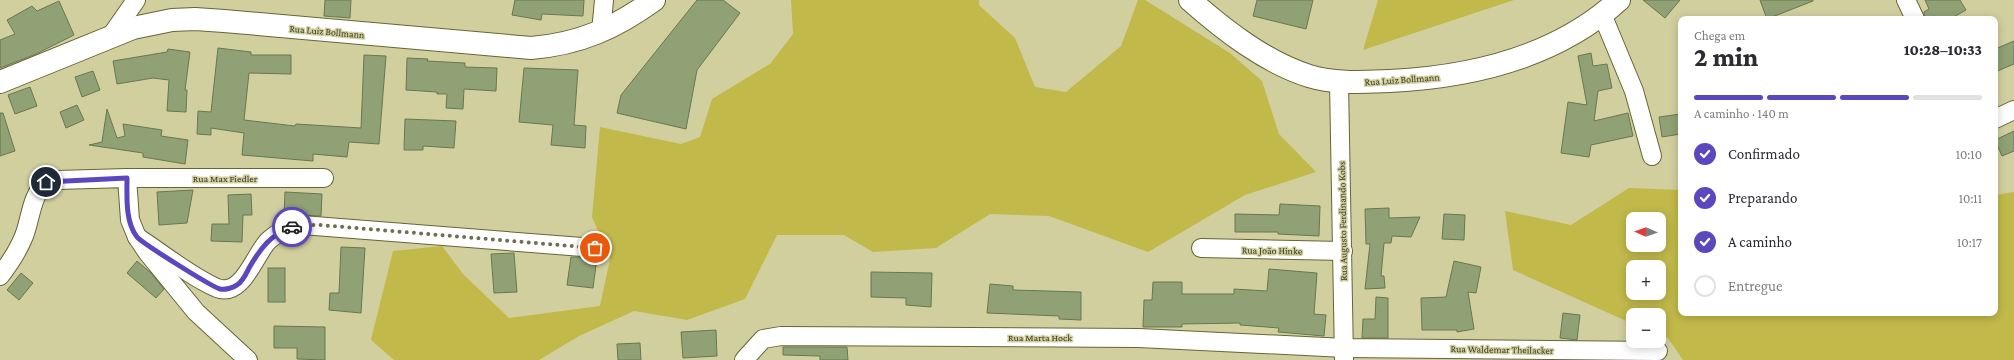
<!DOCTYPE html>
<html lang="pt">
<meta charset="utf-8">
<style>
body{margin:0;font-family:"Crimson Pro",serif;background:#f7f7f7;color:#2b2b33;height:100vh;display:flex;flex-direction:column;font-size:15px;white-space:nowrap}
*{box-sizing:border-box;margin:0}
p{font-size:13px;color:#7c7c81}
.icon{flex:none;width:22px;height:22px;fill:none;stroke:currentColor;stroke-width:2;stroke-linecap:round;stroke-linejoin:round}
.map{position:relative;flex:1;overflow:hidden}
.sheet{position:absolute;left:1678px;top:16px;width:320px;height:300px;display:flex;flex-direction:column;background:#fff;border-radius:8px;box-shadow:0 2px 10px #0003}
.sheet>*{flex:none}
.needle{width:26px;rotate:272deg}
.fabs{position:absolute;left:1626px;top:212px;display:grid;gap:8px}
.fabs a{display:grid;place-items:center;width:40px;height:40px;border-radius:8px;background:#fff;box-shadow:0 2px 10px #0003;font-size:20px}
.pin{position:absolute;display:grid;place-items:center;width:34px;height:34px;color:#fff;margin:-17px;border:2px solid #fff;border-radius:50%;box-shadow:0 1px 4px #0007}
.courier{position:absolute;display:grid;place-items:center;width:40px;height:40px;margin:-20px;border:3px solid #5c47bf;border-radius:50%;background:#fff;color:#222;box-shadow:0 1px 5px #0007}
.overview em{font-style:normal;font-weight:800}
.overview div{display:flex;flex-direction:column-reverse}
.overview{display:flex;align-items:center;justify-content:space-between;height:68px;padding:0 16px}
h1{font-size:26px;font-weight:800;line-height:30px}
.bar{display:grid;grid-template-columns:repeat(4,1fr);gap:6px 4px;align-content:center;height:48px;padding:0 16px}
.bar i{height:5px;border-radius:3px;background:#e1e1e2}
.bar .active{background:#5c47bf}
.bar p{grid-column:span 4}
ol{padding:0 16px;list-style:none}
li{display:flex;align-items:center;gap:12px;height:44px}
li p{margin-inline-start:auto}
li .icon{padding:4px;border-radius:50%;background:#5c47bf;color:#fff;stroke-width:4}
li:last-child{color:#7c7c81}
li i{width:22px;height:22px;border:2px solid #e1e1e2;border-radius:50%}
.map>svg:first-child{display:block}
.green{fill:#c1b94a;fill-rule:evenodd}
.building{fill:#90a175;stroke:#68784e}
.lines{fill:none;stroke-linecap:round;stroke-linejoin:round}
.minor-casing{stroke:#676537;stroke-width:20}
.major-casing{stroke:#676537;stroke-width:24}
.minor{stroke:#fff;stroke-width:18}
.major{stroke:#fff;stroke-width:22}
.done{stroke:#706e50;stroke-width:4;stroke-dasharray:0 7.2}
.route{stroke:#5c47bf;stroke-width:5}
.labels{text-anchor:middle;stroke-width:3;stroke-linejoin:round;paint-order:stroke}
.street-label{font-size:10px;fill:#3b3a26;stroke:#d1cf9e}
</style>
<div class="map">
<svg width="2014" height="360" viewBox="0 0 2014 360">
<rect width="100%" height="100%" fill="#d1cf9e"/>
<!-- green -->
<g class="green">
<polygon points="791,0 979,0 979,5 1015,38 1035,87 1066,92 1121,46 1138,0 1145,0 1230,53 1262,81 1279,134 1316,172 1245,195 1148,252 1049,216 990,214 936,248 873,252 844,235 777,235 745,299 687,320 634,311 579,336 539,360 394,360 371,340 393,251 442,246 463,274 509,318 600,306 610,259 592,217 600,127 681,144 700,137 712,99 770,64 793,34"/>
<polygon points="1378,0 1514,0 1363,50"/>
<path d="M1629 188 1681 190V313H1995V195L2014 192V360H1683L1668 338 1659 335V315H1633V324L1513 270 1505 211 1571 225ZM1633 219H1659V245H1633ZM1633 267H1659V293H1633Z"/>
</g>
<!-- building -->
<g class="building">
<polygon points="325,0 351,0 350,18 324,16"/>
<polygon points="515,0 584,0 583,16 542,14 541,20 512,15"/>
<polygon points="697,0 723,0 740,13 697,70 686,129 617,113 621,95"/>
<polygon points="1257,0 1313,0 1306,29 1253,16"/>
<polygon points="1643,0 1680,0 1665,18"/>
<polygon points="1760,0 1813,0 1813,1 1767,19"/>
<polygon points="1925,0 1960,0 1966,10 1950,19 1925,19 1924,12 1929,9"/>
<polygon points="59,1 74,35 36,54 0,68 0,40 15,34 7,20 32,6 37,11"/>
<polygon points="2014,41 2014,64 1995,72 1995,49"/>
<polygon points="218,48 251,52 251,55 291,55 291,74 249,73 244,120 295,126 296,124 361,128 364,55 386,56 379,144 349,142 347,157 313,154 313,161 242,155 244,133 211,128 211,135 197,134 198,111 211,112"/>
<polygon points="168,49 190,52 185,90 187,90 186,112 167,111 169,80 153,78 117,84 113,61 167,52"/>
<polygon points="1591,53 1593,66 1607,64 1612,88 1598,91 1594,121 1628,113 1633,136 1591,145 1589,157 1561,153 1568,102 1587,105 1578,56"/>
<polygon points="407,58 428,59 427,61 465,63 465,67 497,68 496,91 464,89 463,109 446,108 447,94 437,94 437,92 406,90"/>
<polygon points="524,68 578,70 574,125 586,126 585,148 551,145 553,125 519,122"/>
<polygon points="93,71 100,90 82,97 75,77"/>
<polygon points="30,87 37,106 15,114 8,95"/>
<polygon points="77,105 84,120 66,128 60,112"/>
<polygon points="107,109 117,138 125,136 123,124 162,130 161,136 188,140 185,164 143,157 143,153 89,145 102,142"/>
<polygon points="0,113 3,113 15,151 0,156"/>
<polygon points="1681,114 1681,134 1662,137 1659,117"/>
<polygon points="405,119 456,121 454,148 423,146 423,150 404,150"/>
<polygon points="2014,131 2014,151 2002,156 1995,140"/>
<polygon points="193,190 187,223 159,225 157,192"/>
<polygon points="285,192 322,194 321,216 284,214"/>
<polygon points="251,194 252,215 243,215 242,242 211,241 212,224 229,224 228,195"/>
<polygon points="1280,204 1320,206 1319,236 1278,234 1278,232 1235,232 1235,214 1279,215"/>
<polygon points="1389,208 1389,218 1420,217 1411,237 1392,236 1391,243 1384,243 1381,276 1384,276 1385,288 1365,289 1370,244 1366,244 1365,209"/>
<polygon points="1444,214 1465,215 1464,240 1442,239"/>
<polygon points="341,247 365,248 361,313 329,310 330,293 339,293"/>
<polygon points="514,253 517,292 494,293 491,254"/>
<polygon points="571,257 597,258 593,288 567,285"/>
<polygon points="137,261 151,273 164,289 156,298 127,273"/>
<polygon points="1454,261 1481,267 1476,293 1468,292 1474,329 1457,332 1457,330 1422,330 1421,298 1446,297"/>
<rect x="268" y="268" width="17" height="34"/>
<polygon points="1269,269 1317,273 1314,314 1326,315 1324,336 1278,332 1279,328 1240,325 1240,323 1182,324 1182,327 1143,327 1144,300 1152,300 1153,282 1182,282 1182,294 1234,294 1234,289 1267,291"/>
<polygon points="871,272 932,273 931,307 906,305 906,298 871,297"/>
<polygon points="21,273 33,283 19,300 7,290"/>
<polygon points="990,284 1013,286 1013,290 1081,292 1081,320 1059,319 1059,316 987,313"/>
<polygon points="1376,297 1388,298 1388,338 1362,338 1363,319 1375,319"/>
<polygon points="1563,313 1580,315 1577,340 1560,338"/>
<polygon points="274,326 325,327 325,360 297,359 297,348 274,348"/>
<polygon points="716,330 717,356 683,358 681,332"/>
<polygon points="640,343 641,360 618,360 617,344"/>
<polygon points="783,347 847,347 848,360 820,360 820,356 783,355"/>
</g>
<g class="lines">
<defs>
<g id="minor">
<polyline points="1906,0 1915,19"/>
<polyline points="1602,14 1634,91 1652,156"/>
<polyline points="601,32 604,0"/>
<polyline points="111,36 136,0"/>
<polyline points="1339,82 1344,359"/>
<polyline points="1995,119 2014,110"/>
<polyline points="127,178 324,178"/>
<path d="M137 237C162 253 191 277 217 288 243 298 255 253 269 240 279 231 290 227 302 225L595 248"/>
<polyline points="1201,248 1343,251"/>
<path d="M0 276C10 263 18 251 24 236 31 218 31 196 46 182L57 180 127 178 130 220 137 237 147 252 196 312 248 360"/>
<polyline points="744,360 763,339 781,336 1139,338 1345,348 1658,351"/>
</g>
<g id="major">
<path d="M1190 0C1224 30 1265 62 1309 76 1335 84 1363 82 1390 81 1471 77 1557 57 1619 0"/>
<path d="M0 82 133 28 172 20 195 19 224 21 531 48C580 44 615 28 654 0"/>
</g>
</defs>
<!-- minor casing -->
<use href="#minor" class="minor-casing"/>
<!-- major casing -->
<use href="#major" class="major-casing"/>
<!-- minor -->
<use href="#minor" class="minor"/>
<!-- major -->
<use href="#major" class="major"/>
</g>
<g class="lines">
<!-- done -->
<polyline class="done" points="292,227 302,225 320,225 595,248"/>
<!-- route -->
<path class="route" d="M46 182 127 178C127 196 125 222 137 237 142 243 212 287 220 289 225 290 233 288 237 285 243 281 246 274 249 268 260 249 271 234 292 227"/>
</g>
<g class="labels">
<!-- street labels -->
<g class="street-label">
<text transform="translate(327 31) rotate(5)" y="4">Rua Luiz Bollmann</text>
<text transform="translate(1402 79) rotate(-4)" y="4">Rua Luiz Bollmann</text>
<text x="225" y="182">Rua Max Fiedler</text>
<text transform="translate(1342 221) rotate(-91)" y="4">Rua Augusto Ferdinando Kobs</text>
<text transform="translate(1272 250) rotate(1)" y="4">Rua João Hinke</text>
<text x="1040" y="341">Rua Marta Hock</text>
<text transform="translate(1502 349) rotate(1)" y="4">Rua Waldemar Theilacker</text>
</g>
</g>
</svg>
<div class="fabs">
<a><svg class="needle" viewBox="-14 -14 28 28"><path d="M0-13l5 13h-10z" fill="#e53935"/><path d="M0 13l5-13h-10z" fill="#7c7c81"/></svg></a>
<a>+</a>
<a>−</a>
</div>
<div class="pin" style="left:595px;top:248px;background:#ea580c"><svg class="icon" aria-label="bag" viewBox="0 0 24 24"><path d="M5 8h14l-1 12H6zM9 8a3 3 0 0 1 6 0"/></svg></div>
<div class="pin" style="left:46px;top:182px;background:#1f2937"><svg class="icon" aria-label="home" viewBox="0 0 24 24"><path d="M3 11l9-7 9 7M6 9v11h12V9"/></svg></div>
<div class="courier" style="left:292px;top:227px"><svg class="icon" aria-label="car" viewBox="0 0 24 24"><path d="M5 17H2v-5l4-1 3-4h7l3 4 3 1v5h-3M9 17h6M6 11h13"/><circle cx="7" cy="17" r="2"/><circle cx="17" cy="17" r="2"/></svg></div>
<section class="sheet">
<div class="overview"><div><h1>2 min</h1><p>Chega em</p></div><em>10:28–10:33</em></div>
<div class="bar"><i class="active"></i><i class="active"></i><i class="active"></i><i></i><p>A caminho · 140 m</p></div>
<ol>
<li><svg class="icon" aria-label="check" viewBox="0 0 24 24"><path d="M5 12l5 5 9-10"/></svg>Confirmado<p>10:10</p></li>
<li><svg class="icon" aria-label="check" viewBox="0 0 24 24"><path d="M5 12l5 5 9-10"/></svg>Preparando<p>10:11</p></li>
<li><svg class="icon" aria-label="check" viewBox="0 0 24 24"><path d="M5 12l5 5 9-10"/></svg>A caminho<p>10:17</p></li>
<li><i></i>Entregue</li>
</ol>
</section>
</div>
